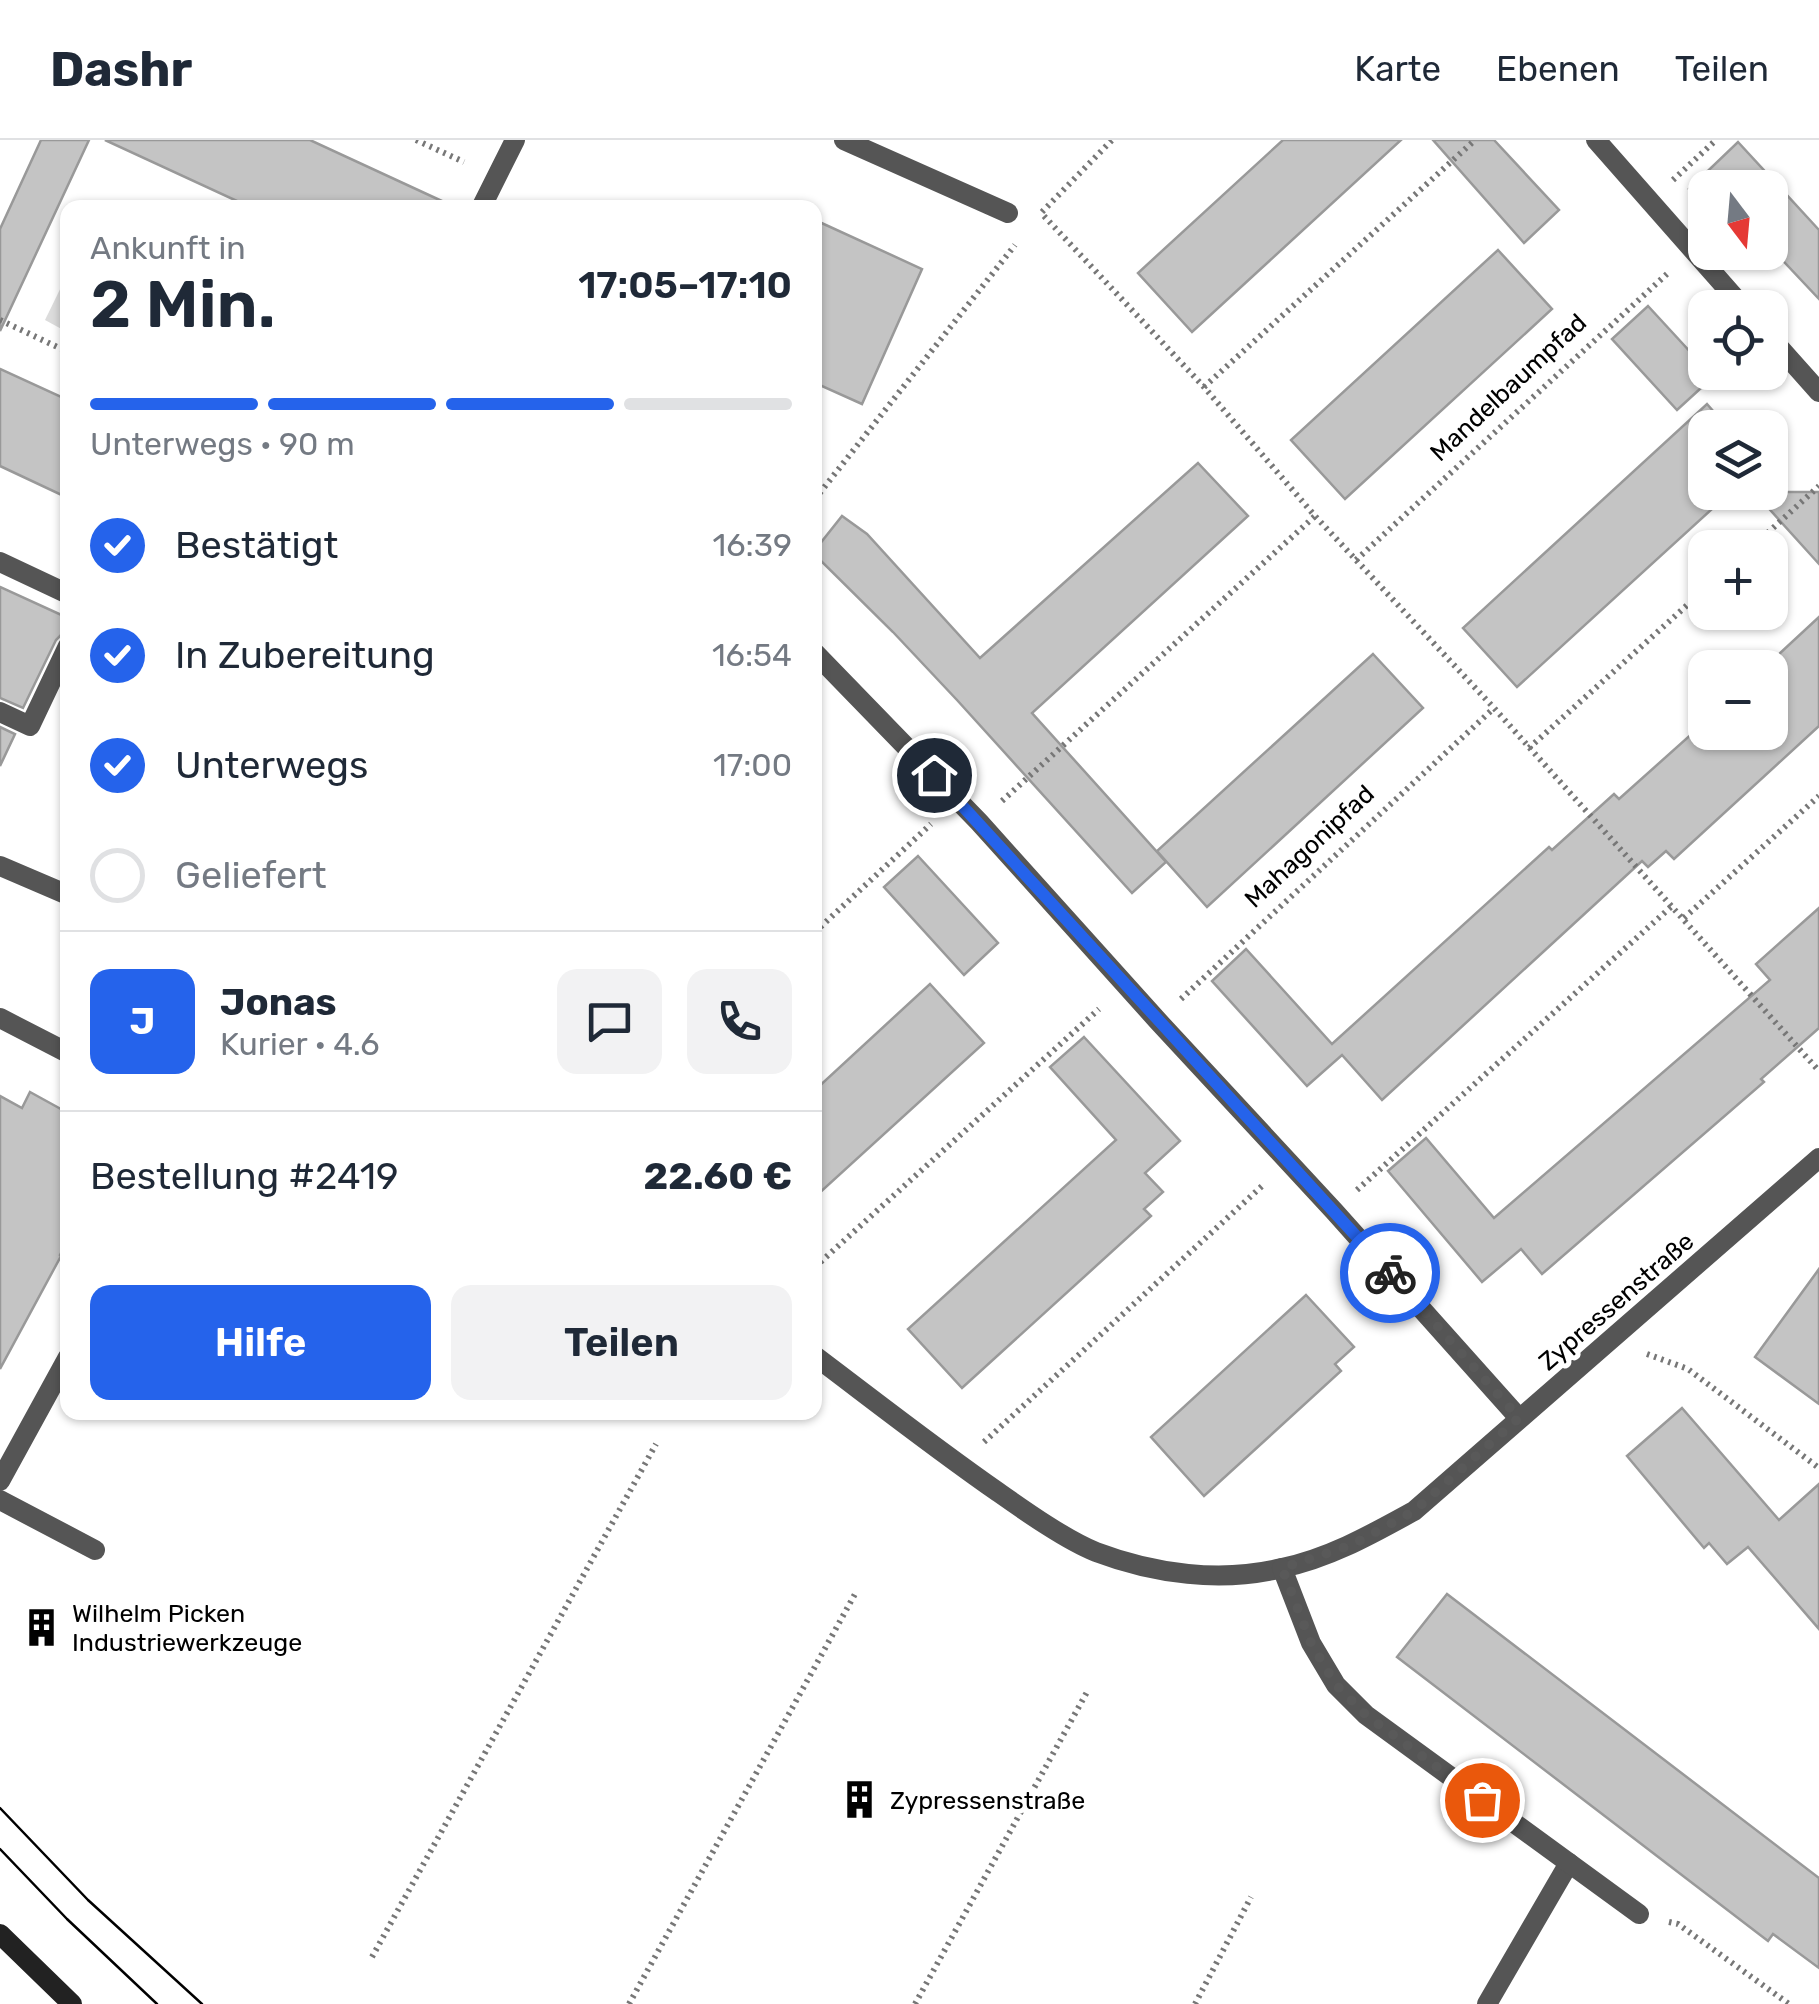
<!DOCTYPE html>
<html lang="de">
<meta charset="utf-8">
<style>
body{margin:0;font-family:Rubik,sans-serif;background:#f2f2f3;color:#1f2937;height:100vh;display:flex;flex-direction:column;font-size:38px;white-space:nowrap}
*{box-sizing:border-box;margin:0}
p{font-size:32px;color:#747a83}
.icon{flex:none;width:55px;height:55px;fill:none;stroke:currentColor;stroke-width:2;stroke-linecap:round;stroke-linejoin:round}
.map{position:relative;flex:1;overflow:hidden}
.sheet{position:absolute;left:60px;top:60px;width:762px;height:1220px;display:flex;flex-direction:column;background:#fff;border-radius:20px;box-shadow:0 2px 8px #0004}
.sheet>*{flex:none}
.needle{width:65px;rotate:164deg}
.controls{position:absolute;left:1688px;top:30px;display:grid;gap:20px}
.controls a{display:grid;place-items:center;width:100px;height:100px;border-radius:20px;background:#fff;box-shadow:0 2px 8px #0004;font-size:50px}
.pin{position:absolute;display:grid;place-items:center;width:85px;height:85px;color:#fff;margin:-42px;border:5px solid #fff;border-radius:50%;box-shadow:0 2px 10px #0007}
.courier{position:absolute;display:grid;place-items:center;width:100px;height:100px;margin:-50px;border:8px solid #2563eb;border-radius:50%;background:#fff;color:#222;box-shadow:0 2px 12px #0007}
.headline em{font-style:normal;font-weight:600}
.headline div{display:flex;flex-direction:column-reverse}
.headline{display:flex;align-items:center;justify-content:space-between;height:170px;padding:0 30px}
h1{font-size:65px;font-weight:600;line-height:75px}
.bar{display:grid;grid-template-columns:repeat(4,1fr);gap:15px 10px;align-content:center;height:120px;padding:0 30px}
.bar i{height:12px;border-radius:8px;background:#e0e1e3}
.bar .on{background:#2563eb}
.bar p{grid-column:span 4}
.line{display:flex;align-items:center;gap:25px;padding:0 30px;border-top:2px solid #e0e1e3}
.line div{flex:1}
.round{display:grid;place-items:center;flex:none;width:105px;height:105px;border-radius:20px;background:#f2f2f3}
ol{padding:0 30px;list-style:none}
li{display:flex;align-items:center;gap:30px;height:110px}
li p{margin-inline-start:auto}
li .icon{padding:10px;border-radius:50%;background:#2563eb;color:#fff;stroke-width:4}
li:last-child{color:#747a83}
li i{width:55px;height:55px;border:5px solid #e0e1e3;border-radius:50%}
.action{display:flex;gap:20px;margin-top:auto;padding:20px 30px}
.action a{flex:1;height:115px;border-radius:20px;background:#2563eb;color:#fff;font-size:40px;font-weight:600;line-height:115px;text-align:center}
.action a+a{background:#f2f2f3;color:#1f2937}
header{display:flex;align-items:center;gap:60px;box-sizing:border-box;height:140px;padding:0 50px;background:#fff;border-bottom:2px solid #e0e1e3}
header strong{font-size:48px}
nav{display:flex;gap:55px;margin-inline-start:auto;font-size:35px}
.map>svg:first-child{display:block}
.green{fill:#dcdcdc}
.building{fill:#c4c4c4;stroke:#999;stroke-width:2.5}
.lines{fill:none;stroke-linecap:round;stroke-linejoin:round}
.path{stroke:#777;stroke-width:6;stroke-dasharray:2.5 5;stroke-linecap:butt}
.lane{stroke:#555;stroke-width:20}
.street{stroke:#555;stroke-width:20}
.secondary{stroke:#222;stroke-width:20}
.tram{stroke:#000;stroke-width:2.5}
.done{stroke:#595959;stroke-width:10;stroke-dasharray:0 18}
.route{stroke:#2563eb;stroke-width:12}
.labels{text-anchor:middle;stroke-width:10;stroke-linejoin:round;paint-order:stroke}
.street-label{font-size:25px;fill:#000;stroke:#fff}
.poi-label{font-size:25px;fill:#000;stroke:#fff;text-anchor:start}
</style>
<header>
<strong>Dashr</strong>
<nav><a>Karte</a><a>Ebenen</a><a>Teilen</a></nav>
</header>
<div class="map">
<svg width="1819" height="1864" viewBox="0 0 1819 1864">
<rect width="100%" height="100%" fill="#fff"/>
<!-- green -->
<polygon class="green" points="67,135 68,192 67,192 45,180"/>
<!-- building -->
<g class="building">
<polygon points="41,0 89,0 0,191 0,89"/>
<polygon points="105,0 310,0 457,68 252,68"/>
<polygon points="1283,0 1401,0 1192,192 1138,133"/>
<polygon points="1433,0 1494,0 1559,70 1524,103"/>
<polygon points="1738,2 1819,90 1819,159 1770,107 1770,48 1690,48"/>
<polygon points="815,80 922,129 862,264 815,243"/>
<polygon points="1498,110 1552,169 1345,359 1291,300"/>
<polygon points="1648,166 1705,228 1705,232 1709,232 1713,237 1677,270 1612,199"/>
<polygon points="0,229 68,260 68,358 0,326"/>
<polygon points="1707,264 1728,288 1705,288 1705,352 1736,352 1727,361 1724,358 1517,547 1463,488"/>
<polygon points="1198,323 1248,376 1032,573 1166,722 1132,753 957,560 893,492 815,415 815,410 842,376 867,394 980,518"/>
<polygon points="1754,352 1819,352 1819,424"/>
<polygon points="0,447 68,478 62,494 56,500 23,568 0,558"/>
<polygon points="1819,477 1819,586 1674,719 1666,711 1648,727 1642,721 1382,960 1342,915 1307,946 1212,841 1246,809 1332,904 1549,707 1552,710 1614,654 1619,659 1705,582 1705,592 1770,592 1770,528 1764,528"/>
<polygon points="1373,514 1423,568 1207,767 1157,711"/>
<polygon points="0,587 15,594 0,626"/>
<polygon points="918,716 998,803 964,835 884,747"/>
<polygon points="1819,768 1819,888 1761,939 1764,942 1542,1134 1521,1109 1482,1142 1388,1031 1426,998 1494,1078 1770,840 1756,824"/>
<polygon points="930,844 984,903 815,1057 815,950"/>
<polygon points="1084,897 1180,1001 1145,1033 1163,1052 1144,1069 1151,1076 962,1248 908,1189 1116,1000 1050,927"/>
<polygon points="30,952 68,973 68,1100 60,1115 61,1116 0,1229 0,956 22,968"/>
<polygon points="1819,1129 1819,1264 1755,1217"/>
<polygon points="1306,1155 1354,1207 1335,1224 1341,1231 1204,1356 1151,1297"/>
<polygon points="1682,1268 1779,1380 1819,1344 1819,1489 1748,1407 1727,1424 1709,1403 1704,1408 1627,1316"/>
<polygon points="1447,1454 1819,1738 1819,1828 1773,1794 1768,1801 1397,1517"/>
</g>
<g class="lines">
<!-- path -->
<g class="path">
<polyline points="416,0 464,22"/>
<polyline points="1673,40 1716,0"/>
<polyline points="1042,72 1112,0"/>
<polyline points="1044,76 1204,247 1315,376 1494,568 1819,931"/>
<polyline points="0,180 68,212"/>
<polyline points="1204,247 1475,0"/>
<polyline points="815,359 1015,105"/>
<polyline points="1751,408 1819,346"/>
<polyline points="1356,420 1668,133"/>
<polyline points="1529,608 1705,449"/>
<polyline points="1002,661 1315,376"/>
<polyline points="1684,778 1819,656"/>
<polyline points="815,792 931,684"/>
<polyline points="1181,859 1494,568"/>
<polyline points="1357,1050 1672,766"/>
<polyline points="815,1127 1099,869"/>
<polyline points="1647,1214 1688,1229 1819,1328"/>
<polyline points="984,1302 1262,1046"/>
<polyline points="1669,1782 1678,1784 1789,1864"/>
<polyline points="372,1817 656,1304"/>
<polyline points="629,1864 855,1454"/>
<polyline points="915,1864 1087,1552"/>
<polyline points="1195,1864 1251,1757"/>
</g>
<!-- lane -->
<g class="lane">
<polyline points="844,0 1008,73"/>
<polyline points="0,422 68,454"/>
<polyline points="0,572 30,586 68,506"/>
<polyline points="0,878 68,913"/>
<polyline points="0,1360 95,1410"/>
<polyline points="1487,1864 1569,1723"/>
</g>
<!-- street -->
<g class="street">
<polyline points="1596,0 1744,168"/>
<polyline points="481,68 515,0"/>
<polyline points="1770,197 1819,252"/>
<polyline points="815,513 979,682 1158,881 1334,1071 1519,1278"/>
<polyline points="0,726 68,755"/>
<path d="M815 1216C876 1262 936 1309 998 1352 1025 1371 1066 1400 1096 1412 1154 1434 1221 1443 1282 1428 1330 1418 1372 1394 1414 1371L1819 1018"/>
<polyline points="0,1341 68,1217"/>
<polyline points="1282,1428 1311,1503 1336,1545 1366,1575 1639,1774"/>
</g>
<!-- secondary -->
<polyline class="secondary" points="0,1794 72,1864"/>
<!-- tram -->
<g class="tram">
<polyline points="0,1668 88,1760 202,1864"/>
<polyline points="0,1709 67,1779 157,1864"/>
</g>
</g>
<g class="lines">
<!-- done -->
<polyline class="done" points="1390,1133 1519,1278 1414,1371 1352,1405 1282,1428 1311,1503 1336,1545 1366,1575 1482,1660"/>
<!-- route -->
<polyline class="route" points="934,635 1390,1133"/>
</g>
<!-- icons -->
<defs>
<symbol id="building-bare" viewBox="-9 -9 18 18"><path d="M-4-6H4V6H1V3H-1V6H-4ZM-2.5-4.3h1.7v1.8h-1.7ZM.8-4.3h1.7v1.8H.8ZM-2.5-1h1.7V.8h-1.7ZM.8-1h1.7V.8H.8Z" fill="#000" stroke="#fff" stroke-width="2.5" paint-order="stroke"/></symbol>
</defs>
<g fill-rule="evenodd">
<use href="#building-bare" x="14" y="1460" width="55" height="55"/>
<use href="#building-bare" x="832" y="1632" width="55" height="55"/>
</g>
<g class="labels">
<!-- street labels -->
<g class="street-label">
<text transform="translate(1508 247) rotate(-43)" y="9">Mandelbaumpfad</text>
<text transform="translate(1309 706) rotate(-43)" y="9">Mahagonipfad</text>
<text transform="translate(1616 1161) rotate(-41)" y="9">Zypressenstraße</text>
</g>
<!-- poi labels -->
<g class="poi-label">
<text x="72" y="1482">Wilhelm Picken<tspan x="72" dy="29">Industriewerkzeuge</tspan></text>
<text x="890" y="1669">Zypressenstraße</text>
</g>
</g>
</svg>
<div class="controls">
<a><svg class="needle" viewBox="-14 -14 28 28"><path d="M0-13l5 13h-10z" fill="#e53935"/><path d="M0 13l5-13h-10z" fill="#747a83"/></svg></a>
<a><svg class="icon" aria-label="locate" viewBox="0 0 24 24"><circle cx="12" cy="12" r="6"/><path d="M12 2v4M12 18v4M2 12h4M18 12h4"/></svg></a>
<a><svg class="icon" aria-label="layers" viewBox="0 0 24 24"><path d="M12 4l9 5-9 5-9-5zM3 14l9 5 9-5"/></svg></a>
<a>+</a>
<a>−</a>
</div>
<div class="pin" style="left:1482px;top:1660px;background:#ea580c"><svg class="icon" aria-label="bag" viewBox="0 0 24 24"><path d="M5 8h14l-1 12H6zM9 8a3 3 0 0 1 6 0"/></svg></div>
<div class="pin" style="left:934px;top:635px;background:#1f2937"><svg class="icon" aria-label="home" viewBox="0 0 24 24"><path d="M3 11l9-7 9 7M6 9v11h12V9"/></svg></div>
<div class="courier" style="left:1390px;top:1133px"><svg class="icon" aria-label="bike" viewBox="0 0 24 24"><circle cx="6" cy="16" r="4"/><circle cx="18" cy="16" r="4"/><path d="M6 16l4-8h5l3 8M10 8l3 8H6M13 5h3"/></svg></div>
<section class="sheet">
<div class="headline"><div><h1>2 Min.</h1><p>Ankunft in</p></div><em>17:05–17:10</em></div>
<div class="bar"><i class="on"></i><i class="on"></i><i class="on"></i><i></i><p>Unterwegs · 90 m</p></div>
<ol>
<li><svg class="icon" aria-label="check" viewBox="0 0 24 24"><path d="M5 12l5 5 9-10"/></svg>Bestätigt<p>16:39</p></li>
<li><svg class="icon" aria-label="check" viewBox="0 0 24 24"><path d="M5 12l5 5 9-10"/></svg>In Zubereitung<p>16:54</p></li>
<li><svg class="icon" aria-label="check" viewBox="0 0 24 24"><path d="M5 12l5 5 9-10"/></svg>Unterwegs<p>17:00</p></li>
<li><i></i>Geliefert</li>
</ol>
<div class="line" style="height:180px"><b class="round" style="background:#2563eb;color:#fff">J</b><div><b>Jonas</b><p>Kurier · 4.6</p></div><a class="round"><svg class="icon" aria-label="chat" viewBox="0 0 24 24"><path d="M4 5h16v11H9l-5 4z"/></svg></a><a class="round"><svg class="icon" aria-label="phone" viewBox="0 0 24 24"><path d="M5 4h4l2 5-3 2q2 4 5 5l2-3 5 2v4C11 20 4 13 5 4z"/></svg></a></div>
<div class="line" style="height:130px"><div>Bestellung #2419</div><b>22.60 €</b></div>
<div class="action"><a>Hilfe</a><a>Teilen</a></div>
</section>
</div>
